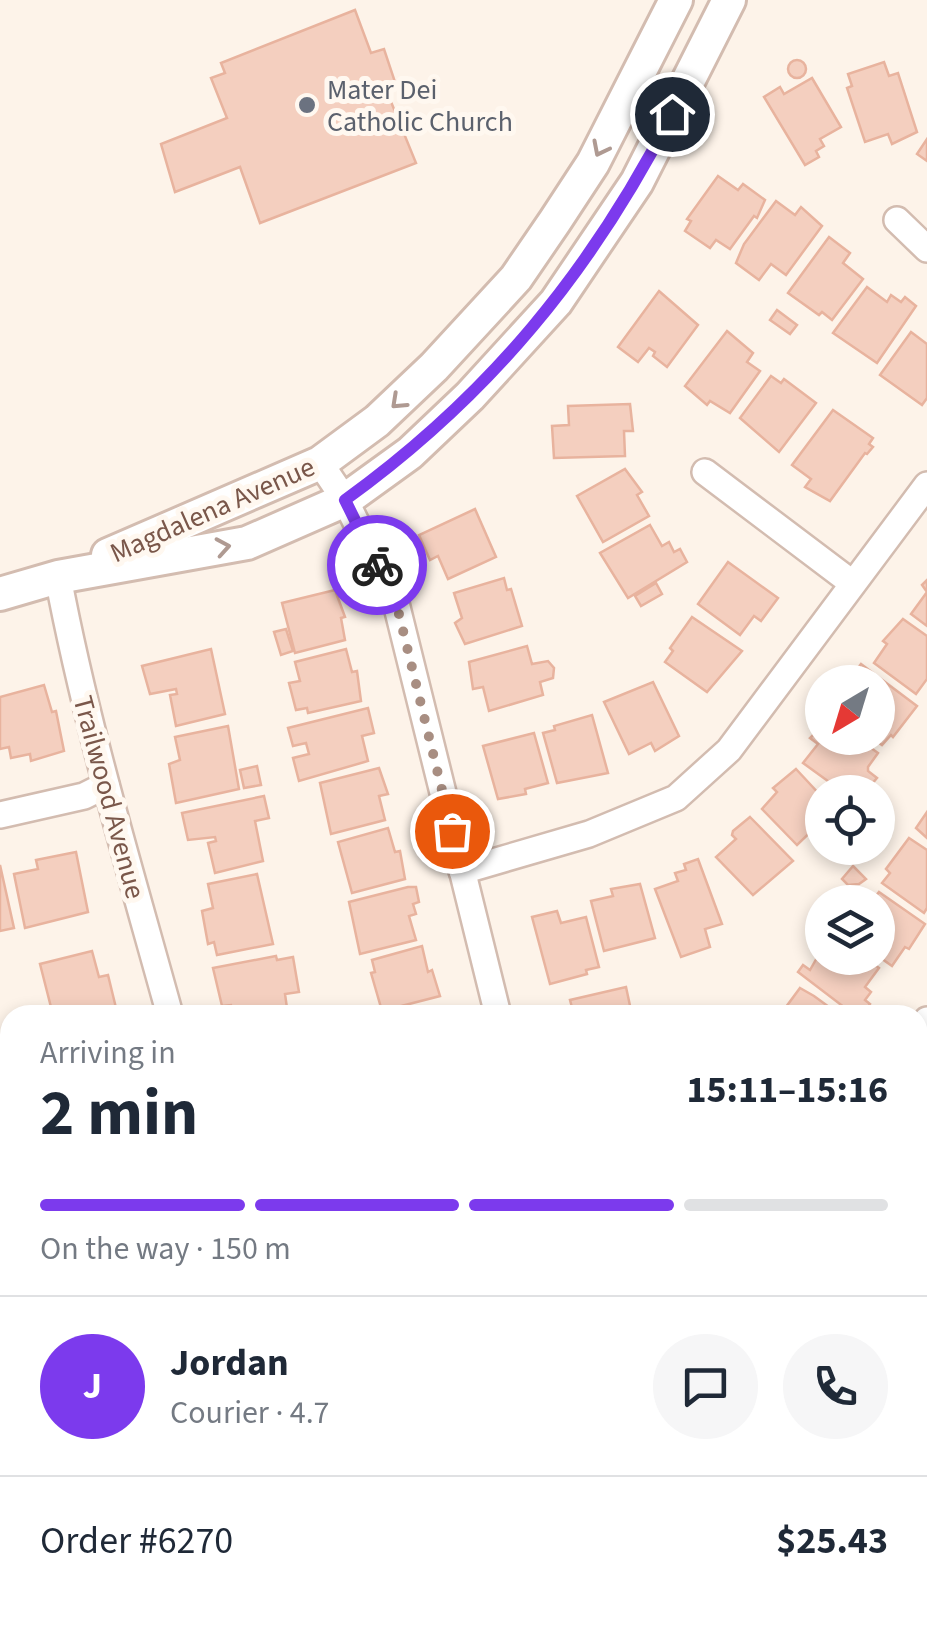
<!DOCTYPE html>
<meta charset="utf-8">
<style>
body{margin:0;font-family:"Source Sans 3",sans-serif;background:#f6f6f7;color:#1f2937;height:100vh;display:flex;flex-direction:column;font-size:38px;white-space:nowrap}
*{box-sizing:border-box;margin:0}
p{font-size:32px;color:#747a83}
.icon{flex:none;width:55px;height:55px;fill:none;stroke:currentColor;stroke-width:2;stroke-linecap:round;stroke-linejoin:round}
.map{position:relative;flex:1;overflow:hidden}
.drawer{position:absolute;left:0px;top:1005px;width:928px;height:622px;display:flex;flex-direction:column;background:#fff;border-radius:30px 30px 0 0;box-shadow:0 5px 15px #0003}
.drawer>*{flex:none}
.needle{width:65px;rotate:218deg}
.buttons{position:absolute;left:805px;top:665px;display:grid;gap:20px}
.buttons a{display:grid;place-items:center;width:90px;height:90px;border-radius:50%;background:#fff;box-shadow:0 5px 15px #0003;font-size:50px}
.pin{position:absolute;display:grid;place-items:center;width:85px;height:85px;color:#fff;margin:-42px;border:5px solid #fff;border-radius:50%;box-shadow:0 2px 10px #0007}
.courier{position:absolute;display:grid;place-items:center;width:100px;height:100px;margin:-50px;border:8px solid #7c3aed;border-radius:50%;background:#fff;color:#222;box-shadow:0 2px 12px #0007}
.head em{font-style:normal;font-weight:700}
.head div{display:flex;flex-direction:column-reverse}
.head{display:flex;align-items:center;justify-content:space-between;height:170px;padding:0 40px}
h1{font-size:65px;font-weight:700;line-height:75px}
.bar{display:grid;grid-template-columns:repeat(4,1fr);gap:15px 10px;align-content:center;height:120px;padding:0 40px}
.bar i{height:12px;border-radius:8px;background:#e0e1e3}
.bar .on{background:#7c3aed}
.bar p{grid-column:span 4}
.line{display:flex;align-items:center;gap:25px;padding:0 40px;border-top:2px solid #e0e1e3}
.line div{flex:1}
.round{display:grid;place-items:center;flex:none;width:105px;height:105px;border-radius:52px;background:#f6f6f7}
.map>svg:first-child{display:block}
.building{fill:#f4cfbf;stroke:#e8b39e;stroke-width:2.5}
.lines{fill:none;stroke-linecap:round;stroke-linejoin:round}
.minor-casing{stroke:#d3bcb0;stroke-width:30}
.tertiary-casing{stroke:#d3bcb0;stroke-width:38}
.minor{stroke:#fff;stroke-width:25}
.tertiary{stroke:#fff;stroke-width:32}
.oneway{stroke:#af9a92}
.done{stroke:#a88e82;stroke-width:10;stroke-dasharray:0 18}
.route{stroke:#7c3aed;stroke-width:12}
.worship-dot{fill:#6b7280;stroke:#fff8f0;stroke-width:4}
.labels{text-anchor:middle;stroke-width:10;stroke-linejoin:round;paint-order:stroke}
.worship-label{font-size:28px;fill:#5b616d;stroke:#fff8f0;text-anchor:start}
.street-label{font-size:28px;fill:#7a574a;stroke:#fff8f0}
</style>
<div class="map">
<svg width="927" height="1627" viewBox="0 0 927 1627">
<rect width="100%" height="100%" fill="#fdf3e9"/>
<!-- building -->
<g class="building">
<polygon points="355,10 371,53 384,49 397,88 387,92 416,163 260,223 240,167 175,192 161,144 227,118 211,78 225,73 221,63"/>
<circle cx="797" cy="69" r="9"/>
<polygon points="884,62 889,76 898,73 917,132 892,144 888,134 865,142 847,88 852,86 848,74"/>
<polygon points="812,78 841,127 820,139 824,146 816,151 819,157 805,165 764,97 780,87 784,94"/>
<polygon points="927,139 927,161 917,154"/>
<polygon points="718,176 738,190 743,184 765,200 757,218 754,216 730,249 716,240 710,248 685,231 691,221 687,219"/>
<polygon points="776,201 795,215 801,207 822,226 786,275 771,264 759,280 736,263 744,244"/>
<polygon points="829,237 850,253 843,263 863,279 832,320 822,312 819,315 788,293"/>
<polygon points="867,287 887,302 891,295 901,302 905,297 916,306 877,363 833,333"/>
<polygon points="659,291 698,325 667,367 653,356 655,352 649,348 638,362 618,347"/>
<polygon points="777,310 797,325 790,334 770,320"/>
<polygon points="727,331 753,353 747,362 760,371 730,413 710,401 707,405 685,386"/>
<polygon points="911,332 927,344 927,398 922,405 880,375"/>
<polygon points="771,376 781,383 784,379 816,403 779,452 740,418"/>
<polygon points="630,404 633,431 624,431 625,456 554,458 552,426 569,425 568,406"/>
<polygon points="833,410 873,438 869,444 873,447 867,454 865,453 830,501 805,487 811,479 792,465"/>
<polygon points="625,469 642,492 637,495 649,516 603,542 577,496"/>
<polygon points="475,509 496,557 448,579 438,556 430,560 419,535"/>
<polygon points="650,525 662,546 669,542 674,552 680,549 687,562 628,598 600,553"/>
<polygon points="728,562 778,598 761,621 754,616 740,635 698,604"/>
<polygon points="504,578 507,590 511,589 522,626 465,644 455,623 462,618 454,593"/>
<polygon points="927,580 927,626 911,614 927,592 922,585"/>
<polygon points="656,583 662,594 641,606 635,596"/>
<polygon points="335,590 345,617 341,618 345,640 295,653 282,603"/>
<polygon points="692,617 742,651 707,692 665,662 673,651 670,648"/>
<polygon points="903,619 927,636 927,679 916,694 874,663 887,644 883,641"/>
<polygon points="286,629 293,651 281,655 274,632"/>
<polygon points="527,646 532,664 548,661 554,668 553,678 540,682 543,695 489,711 483,687 473,689 469,662"/>
<polygon points="211,649 225,714 176,726 170,695 177,694 176,689 150,694 142,666"/>
<polygon points="346,649 352,672 357,671 361,701 308,713 307,708 296,710 289,683 300,681 295,662"/>
<polygon points="861,664 917,706 893,737 891,735 882,745 872,738 878,738 878,682 847,682"/>
<polygon points="653,682 679,736 655,751 651,743 629,754 604,702"/>
<polygon points="44,685 52,712 56,711 64,751 31,761 30,754 11,758 9,747 0,749 0,697"/>
<polygon points="368,708 374,733 362,736 368,761 299,781 293,758 309,754 306,743 293,746 288,728"/>
<polygon points="592,715 608,773 557,783 543,733 555,730 554,726"/>
<polygon points="228,726 239,789 176,803 169,764 180,760 175,737"/>
<polygon points="822,726 822,738 857,738 878,753 868,767 868,771 877,778 865,792 843,792 803,763 818,744 810,738"/>
<polygon points="534,733 548,783 525,789 526,794 498,799 483,746"/>
<polygon points="257,766 261,785 244,788 240,770"/>
<polygon points="379,768 388,794 379,796 385,820 331,834 320,783"/>
<polygon points="796,769 822,797 822,821 797,845 762,809 777,792 773,788"/>
<polygon points="264,796 269,818 255,821 263,861 215,873 208,843 216,841 215,837 188,840 182,813"/>
<polygon points="927,812 927,838 916,828"/>
<polygon points="750,817 793,861 753,895 716,857 736,839 732,835 733,831"/>
<polygon points="388,828 395,852 400,851 405,879 352,893 338,842"/>
<polygon points="909,838 927,850 927,908 924,913 882,883 890,873 886,869"/>
<polygon points="76,852 88,912 25,928 14,874 38,869 36,860"/>
<polygon points="698,859 722,924 705,929 710,947 681,957 655,889 678,881 675,873 686,870 684,864"/>
<polygon points="0,865 14,928 0,931"/>
<polygon points="853,866 866,879 859,884 848,885 842,879"/>
<polygon points="257,874 273,944 217,955 214,942 208,944 202,911 213,908 208,884"/>
<polygon points="640,884 655,938 604,951 591,901 613,896 611,889"/>
<polygon points="408,887 416,887 419,902 413,904 416,914 409,916 416,940 360,954 349,902"/>
<polygon points="879,892 925,924 909,949 905,947 892,966 878,956 878,902 871,902"/>
<polygon points="557,911 561,923 586,917 599,967 586,970 587,974 550,984 532,917"/>
<polygon points="422,946 428,972 432,970 440,996 382,1011 371,973 375,972 372,960"/>
<polygon points="822,949 822,958 866,958 879,968 865,987 871,992 865,1000 870,1004 863,1015 855,1011 853,1014 798,972 803,965 810,970"/>
<polygon points="92,951 99,977 108,975 117,1012 53,1015 40,964"/>
<polygon points="276,956 277,960 293,957 299,992 285,994 288,1015 233,1015 231,1005 222,1006 213,968"/>
<polygon points="626,987 632,1015 574,1015 570,1000"/>
<polygon points="800,988 814,996 840,1015 780,1015"/>
<polygon points="458,1007 459,1015 407,1015"/>
<polygon points="921,1111 927,1115 927,1149 918,1143 918,1116"/>
<polygon points="918,1170 927,1173 927,1228 918,1225"/>
<polygon points="918,1235 927,1238 927,1274 924,1273 918,1290"/>
<polygon points="10,1300 10,1340 0,1336"/>
<polygon points="0,1348 10,1352 10,1421 0,1417"/>
<polygon points="921,1411 927,1413 927,1484 918,1479 918,1422"/>
<polygon points="0,1429 10,1432 10,1494 5,1492 0,1504"/>
<polygon points="918,1561 927,1564 918,1601"/>
<polygon points="90,1618 146,1618 142,1627 86,1627"/>
<polygon points="212,1618 271,1618 268,1627 210,1627"/>
<polygon points="397,1618 452,1618 449,1627 394,1627"/>
<polygon points="495,1618 503,1618 500,1627 488,1627"/>
<polygon points="505,1618 527,1618 553,1627 501,1627"/>
<polygon points="882,1618 912,1618 909,1627 888,1627 880,1623"/>
</g>
<g class="lines">
<defs>
<g id="minor">
<polyline points="897,220 927,249"/>
<polyline points="320,463 345,500 396,603 498,1015"/>
<polyline points="705,472 852,583"/>
<path d="M58 577C86 725 130 870 170 1015"/>
<polyline points="0,815 84,796 106,785"/>
<polyline points="462,871 589,834 676,798 729,750 927,485"/>
<polyline points="918,1033 927,1020"/>
<polyline points="918,1347 927,1350"/>
<polyline points="735,1618 762,1627"/>
<polyline points="14,1627 17,1618"/>
<polyline points="333,1627 336,1618"/>
<polyline points="616,1627 620,1618"/>
</g>
<g id="tertiary">
<polyline points="108,555 320,463 377,421 434,367 516,278 555,221 593,163 676,0"/>
<polyline points="0,594 58,577 247,543 345,500 410,453 470,396 556,302 637,182 729,0"/>
</g>
</defs>
<!-- minor casing -->
<use href="#minor" class="minor-casing"/>
<!-- tertiary casing -->
<use href="#tertiary" class="tertiary-casing"/>
<!-- minor -->
<use href="#minor" class="minor"/>
<!-- tertiary -->
<use href="#tertiary" class="tertiary"/>
</g>
<!-- one-way arrows -->
<defs><path id="oneway-chevron" d="M-2-3.5L2.5 0L-2 3.5" fill="none" stroke-width="1.6" stroke-linecap="round" stroke-linejoin="round" transform="scale(2.5)"/></defs>
<g class="oneway">
<use href="#oneway-chevron" transform="translate(600 149) rotate(117)"/>
<use href="#oneway-chevron" transform="translate(398 402) rotate(137)"/>
<use href="#oneway-chevron" transform="translate(223 547) rotate(-10)"/>
</g>
<g class="lines">
<!-- done -->
<polyline class="done" points="377,565 396,602 452,831"/>
<!-- route -->
<path class="route" d="M377 565 345 500C489 396 591 272 672 114"/>
</g>
<!-- markers -->
<circle class="worship-dot" cx="307" cy="105" r="10"/>
<g class="labels">
<!-- worship labels -->
<g class="worship-label">
<text x="327" y="99">Mater Dei<tspan x="327" dy="32">Catholic Church</tspan></text>
</g>
<!-- street labels -->
<g class="street-label">
<text transform="translate(212 509) rotate(-24)" y="10">Magdalena Avenue</text>
<text transform="translate(110 797) rotate(75)" y="10">Trailwood Avenue</text>
</g>
</g>
</svg>
<div class="buttons">
<a><svg class="needle" viewBox="-14 -14 28 28"><path d="M0-13l5 13h-10z" fill="#e53935"/><path d="M0 13l5-13h-10z" fill="#747a83"/></svg></a>
<a><svg class="icon" aria-label="locate" viewBox="0 0 24 24"><circle cx="12" cy="12" r="6"/><path d="M12 2v4M12 18v4M2 12h4M18 12h4"/></svg></a>
<a><svg class="icon" aria-label="layers" viewBox="0 0 24 24"><path d="M12 4l9 5-9 5-9-5zM3 14l9 5 9-5"/></svg></a>
</div>
<div class="pin" style="left:452px;top:831px;background:#ea580c"><svg class="icon" aria-label="bag" viewBox="0 0 24 24"><path d="M5 8h14l-1 12H6zM9 8a3 3 0 0 1 6 0"/></svg></div>
<div class="pin" style="left:672px;top:114px;background:#1f2937"><svg class="icon" aria-label="home" viewBox="0 0 24 24"><path d="M3 11l9-7 9 7M6 9v11h12V9"/></svg></div>
<div class="courier" style="left:377px;top:565px"><svg class="icon" aria-label="bike" viewBox="0 0 24 24"><circle cx="6" cy="16" r="4"/><circle cx="18" cy="16" r="4"/><path d="M6 16l4-8h5l3 8M10 8l3 8H6M13 5h3"/></svg></div>
<section class="drawer">
<div class="head"><div><h1>2 min</h1><p>Arriving in</p></div><em>15:11–15:16</em></div>
<div class="bar"><i class="on"></i><i class="on"></i><i class="on"></i><i></i><p>On the way · 150 m</p></div>
<div class="line" style="height:180px"><b class="round" style="background:#7c3aed;color:#fff">J</b><div><b>Jordan</b><p>Courier · 4.7</p></div><a class="round"><svg class="icon" aria-label="chat" viewBox="0 0 24 24"><path d="M4 5h16v11H9l-5 4z"/></svg></a><a class="round"><svg class="icon" aria-label="phone" viewBox="0 0 24 24"><path d="M5 4h4l2 5-3 2q2 4 5 5l2-3 5 2v4C11 20 4 13 5 4z"/></svg></a></div>
<div class="line" style="height:130px"><div>Order #6270</div><b>$25.43</b></div>
</section>
</div>
